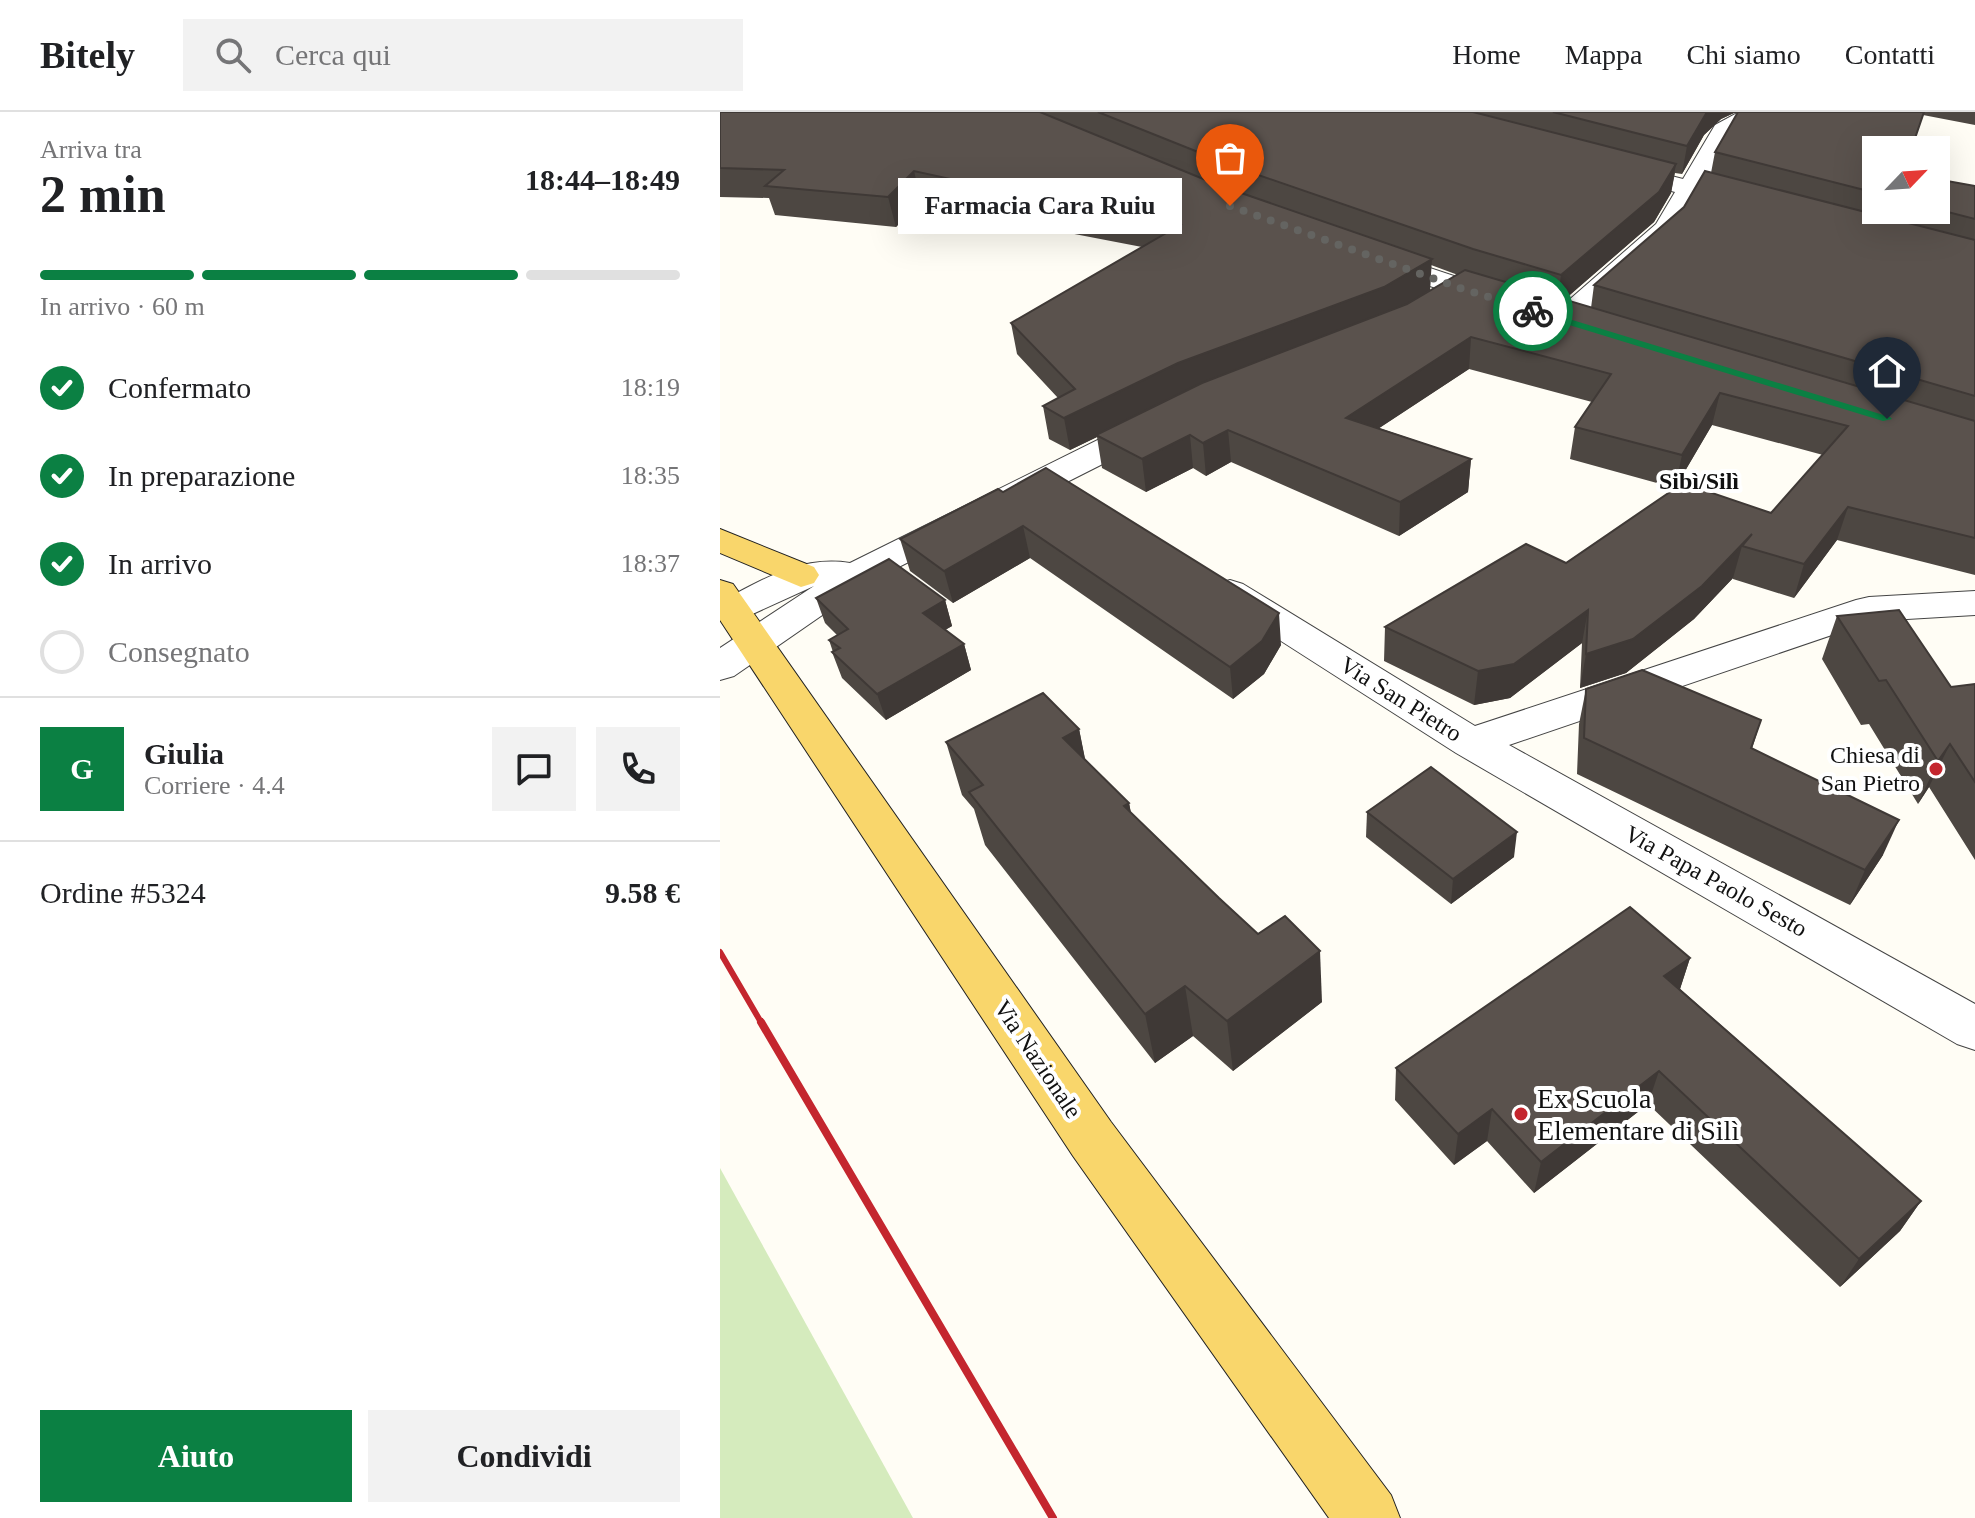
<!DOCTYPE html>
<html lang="it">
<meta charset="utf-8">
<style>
body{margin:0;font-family:"Times New Roman",serif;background:#f2f2f2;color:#202124;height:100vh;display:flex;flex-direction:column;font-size:30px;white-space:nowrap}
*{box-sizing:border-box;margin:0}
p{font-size:26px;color:#757577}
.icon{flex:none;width:44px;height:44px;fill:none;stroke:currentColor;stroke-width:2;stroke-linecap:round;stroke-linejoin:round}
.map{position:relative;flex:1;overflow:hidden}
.panel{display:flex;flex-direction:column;background:#fff;width:720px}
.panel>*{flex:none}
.needle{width:52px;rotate:65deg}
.tools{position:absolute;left:1142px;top:24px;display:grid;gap:16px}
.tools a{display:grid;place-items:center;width:88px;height:88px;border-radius:0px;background:#fff;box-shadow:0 8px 32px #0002;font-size:40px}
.pin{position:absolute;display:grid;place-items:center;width:68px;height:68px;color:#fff;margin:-82px -34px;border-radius:50% 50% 50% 0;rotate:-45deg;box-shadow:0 0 8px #0007}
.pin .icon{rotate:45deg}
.courier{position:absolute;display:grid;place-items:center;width:80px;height:80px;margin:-40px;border:6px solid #0b8043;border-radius:50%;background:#fff;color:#222;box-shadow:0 2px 10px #0007}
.bubble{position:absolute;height:56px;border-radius:0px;background:#fff;box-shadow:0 8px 32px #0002;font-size:26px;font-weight:800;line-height:56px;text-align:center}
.head em{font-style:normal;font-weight:800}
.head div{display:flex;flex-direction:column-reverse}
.head{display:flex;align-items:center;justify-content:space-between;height:136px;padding:0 40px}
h1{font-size:52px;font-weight:800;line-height:60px}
.bar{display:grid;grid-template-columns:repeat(4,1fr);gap:12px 8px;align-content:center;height:96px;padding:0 40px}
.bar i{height:10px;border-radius:6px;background:#e0e0e0}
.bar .active{background:#0b8043}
.bar p{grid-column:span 4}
.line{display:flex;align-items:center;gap:20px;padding:0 40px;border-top:2px solid #e0e0e0}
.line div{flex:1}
.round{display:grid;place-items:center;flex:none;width:84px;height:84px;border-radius:0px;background:#f2f2f2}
ol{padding:0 40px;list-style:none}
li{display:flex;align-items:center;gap:24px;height:88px}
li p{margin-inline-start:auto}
li .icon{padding:8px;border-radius:50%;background:#0b8043;color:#fff;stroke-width:4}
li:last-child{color:#757577}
li i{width:44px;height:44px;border:4px solid #e0e0e0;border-radius:50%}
.primary-button{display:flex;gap:16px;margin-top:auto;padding:16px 40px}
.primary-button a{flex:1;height:92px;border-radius:0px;background:#0b8043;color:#fff;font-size:32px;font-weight:800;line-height:92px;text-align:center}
.primary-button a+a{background:#f2f2f2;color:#202124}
header{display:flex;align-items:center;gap:48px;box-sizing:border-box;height:112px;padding:0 40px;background:#fff;border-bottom:2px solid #e0e0e0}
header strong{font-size:38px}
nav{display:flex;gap:44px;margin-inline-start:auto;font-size:28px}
.search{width:560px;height:72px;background:#f2f2f2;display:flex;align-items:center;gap:20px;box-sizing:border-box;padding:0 28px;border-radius:0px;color:#757577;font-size:30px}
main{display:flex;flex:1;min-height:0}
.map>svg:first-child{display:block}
.green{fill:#d5ebbd}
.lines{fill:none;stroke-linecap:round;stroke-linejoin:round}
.minor-casing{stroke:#444;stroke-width:2}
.major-casing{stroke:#222;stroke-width:2}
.minor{fill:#fff;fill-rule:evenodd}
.major{fill:#f9d66b;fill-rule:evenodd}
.rail-far1{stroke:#c4262e;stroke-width:6}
.rail{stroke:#c4262e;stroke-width:8}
.wall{fill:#4d4742;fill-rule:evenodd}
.shaded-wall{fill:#3f3936}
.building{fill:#5a524d;stroke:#3f3936;stroke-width:2}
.route{fill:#0b8043}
.done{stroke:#646461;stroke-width:8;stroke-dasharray:0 14.4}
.poi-dot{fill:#c4262e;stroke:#fff;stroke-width:3}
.labels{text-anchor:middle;stroke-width:8;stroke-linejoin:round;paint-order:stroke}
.far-quarter-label{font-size:24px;font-weight:bold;fill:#111;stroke:#fff}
.street-label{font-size:24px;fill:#111;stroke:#fff}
.poi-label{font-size:24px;fill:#111;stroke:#fff;text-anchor:end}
.near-poi-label{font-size:28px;fill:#111;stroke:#fff;text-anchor:start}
</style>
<header>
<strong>Bitely</strong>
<div class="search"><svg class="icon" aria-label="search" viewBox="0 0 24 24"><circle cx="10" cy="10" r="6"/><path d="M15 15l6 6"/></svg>Cerca qui</div>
<nav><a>Home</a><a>Mappa</a><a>Chi siamo</a><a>Contatti</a></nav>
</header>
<main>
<section class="panel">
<div class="head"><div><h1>2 min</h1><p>Arriva tra</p></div><em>18:44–18:49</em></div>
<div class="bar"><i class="active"></i><i class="active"></i><i class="active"></i><i></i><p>In arrivo · 60 m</p></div>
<ol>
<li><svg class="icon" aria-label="check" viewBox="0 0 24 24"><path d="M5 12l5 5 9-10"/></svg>Confermato<p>18:19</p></li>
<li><svg class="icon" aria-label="check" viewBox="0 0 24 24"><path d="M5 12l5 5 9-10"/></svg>In preparazione<p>18:35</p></li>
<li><svg class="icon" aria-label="check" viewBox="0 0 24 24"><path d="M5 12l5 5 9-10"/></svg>In arrivo<p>18:37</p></li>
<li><i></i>Consegnato</li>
</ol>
<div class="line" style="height:144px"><b class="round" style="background:#0b8043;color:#fff">G</b><div><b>Giulia</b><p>Corriere · 4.4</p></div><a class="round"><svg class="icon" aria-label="chat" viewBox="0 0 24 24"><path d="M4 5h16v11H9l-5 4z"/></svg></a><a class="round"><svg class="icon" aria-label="phone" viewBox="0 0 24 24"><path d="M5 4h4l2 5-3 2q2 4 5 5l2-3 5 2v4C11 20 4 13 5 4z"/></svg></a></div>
<div class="line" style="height:104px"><div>Ordine #5324</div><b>9.58 €</b></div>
<div class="primary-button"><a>Aiuto</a><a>Condividi</a></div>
</section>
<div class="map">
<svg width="1255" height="1406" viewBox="0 0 1255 1406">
<rect width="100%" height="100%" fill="#fffdf5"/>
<!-- green -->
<polygon class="green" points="0,1056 193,1406 0,1406"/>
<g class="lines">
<defs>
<g id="minor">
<polygon points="1019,0 1049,0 1012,23 985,73 1041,87 1045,93 1041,99 1032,101 977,86 956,123 853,214 843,217 833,214 828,208 833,202 936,112 955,80 888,62 885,57 888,52 897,50 963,67 995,13"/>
<polygon points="653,137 791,183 795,189 791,195 781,198 771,195 643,151 639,145 643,139"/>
<path d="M432 304 444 307 448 314 444 321 153 468 14 564 0 568V536L94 474 13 511 0 508V490C42 468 80 443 130 451L420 307Z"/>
<polygon points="510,468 523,472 755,614 1136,488 1149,485 1255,479 1255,503 1153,509 789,633 1255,892 1255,938 1237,932 736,641 497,488 491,480 497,472"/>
</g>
<g id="major">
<polygon points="0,417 94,455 99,463 94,471 81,475 0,441"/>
<polygon points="0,468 13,472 391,1010 671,1383 680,1406 609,1406 353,1044 0,508"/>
</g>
</defs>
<!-- minor casing -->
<use href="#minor" class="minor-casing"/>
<!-- major casing -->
<use href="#major" class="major-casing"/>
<!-- minor -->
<use href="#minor" class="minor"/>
<!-- major -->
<use href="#major" class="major"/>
<!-- rail-far1 -->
<polyline class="rail-far1" points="0,840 42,912"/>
<!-- rail -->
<polyline class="rail" points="41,910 333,1406"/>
</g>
<!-- wall -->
<g class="wall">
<path d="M0 0H1255V13L1203 3 1156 38V98H1216V67L1255 74V463L1117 428 1074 486 1013 467V466L974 507 906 561 860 576 862 531 790 586 754 593 664 549 665 515 846 451 1051 401 1103 343 992 313 955 376 850 347 855 315 872 290 749 257 659 316 751 347 748 380 679 424 511 350 486 364 473 356 426 380 382 356 377 325 350 338 329 327 323 294 338 286 297 242 291 211 422 135 318 115 201 88 176 115 55 103 49 86 0 85ZM1014 1H1018L995 40 991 61 964 95 874 173 871 196 844 188 934 110 951 81 955 61 962 62 984 23 1001 7ZM711 153 738 163 684 194 710 178Z"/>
<polygon points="278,377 561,533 544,562 513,587 310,446 233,491 190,459 180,427"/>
<polygon points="96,486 225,488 232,514 225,518 244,532 251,558 166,608 122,566 112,540 113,540 109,528 117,523 105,511"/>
<polygon points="1117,504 1231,575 1255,572 1255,748 1209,675 1198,692 1149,612 1141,613 1102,547"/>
<polygon points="866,577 1041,608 1032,637 1163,743 1130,793 857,662 859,612"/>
<polygon points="359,617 365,648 409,691 411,701 602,890 513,959 473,924 435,951 265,733 254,697 242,683 226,630"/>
<polygon points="647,700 794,745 731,792 646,725"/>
<polygon points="970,846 960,877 1201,1089 1180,1119 1120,1175 928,992 814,1081 767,1029 734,1053 675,988 676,956"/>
</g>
<!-- shaded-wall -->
<g class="shaded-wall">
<polygon points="987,0 1023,0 1014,1 1001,7 984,23 962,62 967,34"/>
<polygon points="956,52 951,81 934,110 837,194 841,163"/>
<polygon points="194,59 201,88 176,115 168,85"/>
<polygon points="712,147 710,178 664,206 376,323 377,325 350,338 344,306 458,251"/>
<polygon points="751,225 749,257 626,338 626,306"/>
<polygon points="1000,281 992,313 955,376 962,343"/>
<polygon points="508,318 511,350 486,364 483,331"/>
<polygon points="470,323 473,356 426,380 422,347"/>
<polygon points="751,347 748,380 679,424 680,390"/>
<polygon points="1128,395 1117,428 1074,486 1084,452"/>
<polygon points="303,414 310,446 233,491 224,459"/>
<polygon points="1032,422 1022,434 1013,466 974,507 906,561 860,576 866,542"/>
<polygon points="225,488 232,514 211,526 203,501"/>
<polygon points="868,498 862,531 790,586 754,593 758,559"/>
<polygon points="559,501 561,533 544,562 513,587 510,555"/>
<polygon points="244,532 251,558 166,608 157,582"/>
<polygon points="359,617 370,671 343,626"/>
<polygon points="1230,632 1209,675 1198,692 1218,649"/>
<polygon points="409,691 419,744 404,694"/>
<polygon points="1179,708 1163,743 1130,793 1145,758"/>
<polygon points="797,720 794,745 731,792 733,767"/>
<polygon points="600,839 602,890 513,959 507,909"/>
<polygon points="970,846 959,880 944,864"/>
<polygon points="465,874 473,924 435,951 425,902"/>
<polygon points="939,959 928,992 814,1081 821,1050"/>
<polygon points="772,997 767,1029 734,1053 738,1022"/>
<polygon points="1201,1089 1180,1119 1120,1175 1139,1147"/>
</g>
<!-- building -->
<g class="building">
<polygon points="0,0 320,0 498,73 712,147 664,175 458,251 344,306 323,294 355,277 291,211 460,113 313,85 194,59 168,85 45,74 64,58 0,56"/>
<polygon points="378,0 753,0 956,52 939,80 841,163 753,137 518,56"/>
<polygon points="833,0 987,0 967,34"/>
<polygon points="1018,0 1204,0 1191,38 1156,38 1156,81 995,40"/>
<polygon points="985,59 1255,128 1255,284 874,173 964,95"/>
<polygon points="1216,67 1255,74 1255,107 1216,97"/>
<polygon points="745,158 1255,309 1255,426 1128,395 1084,452 1022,434 1032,422 982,474 913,527 866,542 868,498 794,552 758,559 665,515 806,432 846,451 963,371 1051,401 1128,314 1000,281 962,343 855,315 891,262 751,225 626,306 751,347 680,390 508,318 483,331 470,323 422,347 376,323 482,271 687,192"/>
<polygon points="326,356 559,501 542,529 510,555 303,414 224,459 180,427 278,377 283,380"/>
<polygon points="169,447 225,488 203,501 244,532 157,582 112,540 120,536 109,528 128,517 96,486"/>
<polygon points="1179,498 1231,575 1255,572 1255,670 1230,632 1218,649 1166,568 1159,569 1117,504"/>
<polygon points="922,558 1041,608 1031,636 1179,708 1145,758 864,626 866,577"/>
<polygon points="323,581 359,617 343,626 409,691 404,694 499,786 538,822 565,804 600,839 507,909 465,874 425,902 249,680 263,673 226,630"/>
<polygon points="711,655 797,720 733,767 647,700"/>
<polygon points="910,795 970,846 944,864 1201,1089 1139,1147 939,959 821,1050 772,997 738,1022 676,956"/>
</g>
<!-- route -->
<polygon class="route" points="813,196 1170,305 1172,307 1163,309 810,201"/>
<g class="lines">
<!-- done -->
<polyline class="done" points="510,94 740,176 813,199"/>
</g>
<!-- markers -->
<g class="poi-dot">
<circle cx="1216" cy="657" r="8"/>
<circle cx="801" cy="1002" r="8"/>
</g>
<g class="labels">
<!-- far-quarter labels -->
<g class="far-quarter-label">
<text x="979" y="377">Sibì/Silì</text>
</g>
<!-- street labels -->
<g class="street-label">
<text transform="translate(681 587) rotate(32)" y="8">Via San Pietro</text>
<text transform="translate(996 769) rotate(29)" y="8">Via Papa Paolo Sesto</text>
<text transform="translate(318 947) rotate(56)" y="8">Via Nazionale</text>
</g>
<!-- poi labels -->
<g class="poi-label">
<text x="1200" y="651">Chiesa di<tspan x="1200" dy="28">San Pietro</tspan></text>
</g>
<!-- near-poi labels -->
<g class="near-poi-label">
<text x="817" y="996">Ex Scuola<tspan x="817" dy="32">Elementare di Silì</tspan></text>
</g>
</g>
</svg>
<div class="tools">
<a><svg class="needle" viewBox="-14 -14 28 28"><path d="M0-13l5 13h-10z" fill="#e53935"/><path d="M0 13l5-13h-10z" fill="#757577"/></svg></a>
</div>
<div class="pin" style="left:510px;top:94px;background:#ea580c"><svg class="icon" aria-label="bag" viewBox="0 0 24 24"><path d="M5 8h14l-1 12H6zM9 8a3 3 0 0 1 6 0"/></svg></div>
<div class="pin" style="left:1167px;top:307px;background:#1f2937"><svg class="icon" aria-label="home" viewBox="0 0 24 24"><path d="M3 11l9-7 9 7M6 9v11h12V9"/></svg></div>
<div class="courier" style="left:813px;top:199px"><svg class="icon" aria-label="bike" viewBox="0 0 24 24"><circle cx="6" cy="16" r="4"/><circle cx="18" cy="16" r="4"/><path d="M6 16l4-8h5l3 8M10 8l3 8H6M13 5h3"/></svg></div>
<div class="bubble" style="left:178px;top:66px;width:284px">Farmacia Cara Ruiu</div>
</div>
</main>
